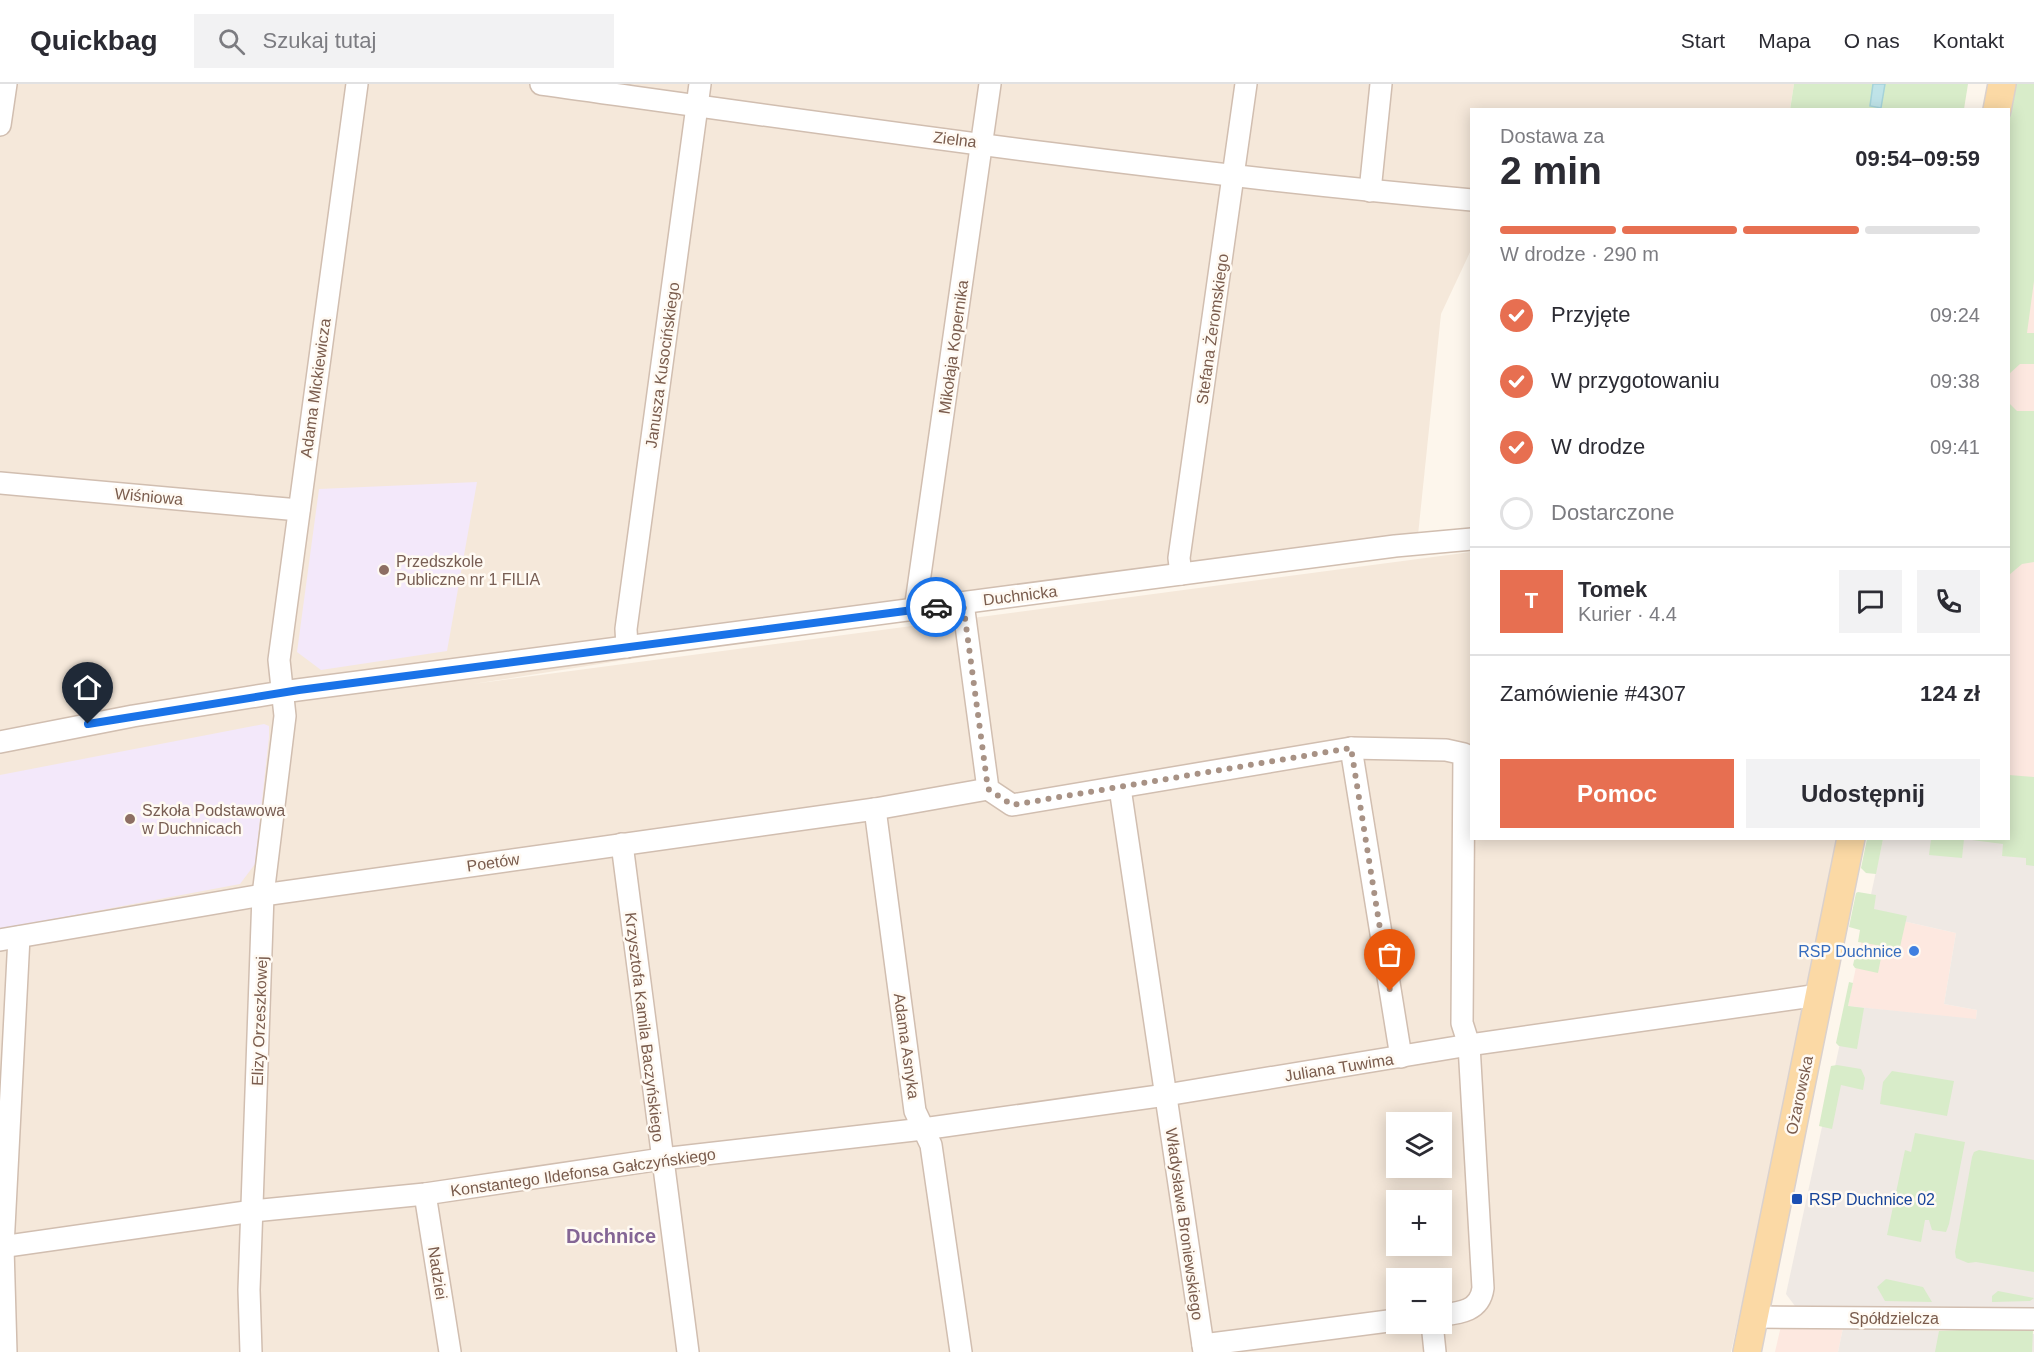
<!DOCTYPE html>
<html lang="pl">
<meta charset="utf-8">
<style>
body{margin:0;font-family:Helvetica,sans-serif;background:#f2f2f3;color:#2b2b33;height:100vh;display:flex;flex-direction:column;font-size:22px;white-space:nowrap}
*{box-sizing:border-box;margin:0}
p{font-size:20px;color:#7c7c81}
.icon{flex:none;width:33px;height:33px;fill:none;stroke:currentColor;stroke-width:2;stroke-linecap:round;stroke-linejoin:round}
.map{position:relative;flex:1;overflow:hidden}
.details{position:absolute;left:1470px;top:24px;width:540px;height:732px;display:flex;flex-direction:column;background:#fff;border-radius:0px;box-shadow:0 3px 15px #0003}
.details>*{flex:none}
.tools{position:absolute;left:1386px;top:1028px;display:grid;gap:12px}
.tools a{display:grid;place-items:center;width:66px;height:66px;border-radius:0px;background:#fff;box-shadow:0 3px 15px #0003;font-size:30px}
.pin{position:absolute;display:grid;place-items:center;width:51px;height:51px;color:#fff;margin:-62px -26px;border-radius:50% 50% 50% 0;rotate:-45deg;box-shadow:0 0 6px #0007}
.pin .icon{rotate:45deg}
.courier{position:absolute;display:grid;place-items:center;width:60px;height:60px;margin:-30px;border:4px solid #1a73e8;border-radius:50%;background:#fff;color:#222;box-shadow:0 2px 8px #0007}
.head em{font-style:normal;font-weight:600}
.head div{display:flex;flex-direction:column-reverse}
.head{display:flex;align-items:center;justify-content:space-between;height:102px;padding:0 30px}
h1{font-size:39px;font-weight:600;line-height:45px}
.bar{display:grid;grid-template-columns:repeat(4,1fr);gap:9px 6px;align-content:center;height:72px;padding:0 30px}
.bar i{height:8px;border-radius:4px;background:#e1e1e2}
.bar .selected{background:#e76f51}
.bar p{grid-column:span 4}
.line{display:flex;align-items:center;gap:15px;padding:0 30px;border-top:2px solid #e1e1e2}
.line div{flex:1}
.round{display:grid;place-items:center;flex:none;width:63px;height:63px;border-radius:0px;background:#f2f2f3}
ol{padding:0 30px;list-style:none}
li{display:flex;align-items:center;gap:18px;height:66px}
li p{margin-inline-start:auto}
li .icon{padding:6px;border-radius:50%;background:#e76f51;color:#fff;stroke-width:4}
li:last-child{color:#7c7c81}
li i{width:33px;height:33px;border:3px solid #e1e1e2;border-radius:50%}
.cta{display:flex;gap:12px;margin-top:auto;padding:12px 30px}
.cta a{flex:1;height:69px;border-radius:0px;background:#e76f51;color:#fff;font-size:24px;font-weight:600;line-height:69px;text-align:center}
.cta a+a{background:#f2f2f3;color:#2b2b33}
header{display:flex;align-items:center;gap:36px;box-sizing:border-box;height:84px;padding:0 30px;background:#fff;border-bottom:2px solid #e1e1e2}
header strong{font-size:28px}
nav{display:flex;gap:33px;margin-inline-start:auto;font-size:21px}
.search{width:420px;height:54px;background:#f2f2f3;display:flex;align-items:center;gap:15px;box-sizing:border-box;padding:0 21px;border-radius:0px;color:#7c7c81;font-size:22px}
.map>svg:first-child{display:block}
.residential{fill:#f5e8da;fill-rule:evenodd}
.commercial{fill:#fde8e0}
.industrial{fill:#efe9e4}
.education{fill:#f3e8fa}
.green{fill:#d8ecc9}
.water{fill:#bfe3e8;stroke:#a5d3da;stroke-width:1.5}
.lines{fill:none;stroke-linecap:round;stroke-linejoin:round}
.minor-casing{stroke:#d1beb0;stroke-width:24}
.major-casing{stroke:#dad1cd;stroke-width:30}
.minor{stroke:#fff;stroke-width:21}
.major{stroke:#fbd9a5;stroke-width:27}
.done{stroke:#a89285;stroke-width:6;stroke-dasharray:0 10.8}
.route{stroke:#1a73e8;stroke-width:8}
.education-dot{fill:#8d6e63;stroke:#fffaf3;stroke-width:2}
.shop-dot{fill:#3f7fe0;stroke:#fffaf3;stroke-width:2}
.transit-dot{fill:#1a4fb4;stroke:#fffaf3;stroke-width:2}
.labels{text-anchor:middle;stroke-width:5;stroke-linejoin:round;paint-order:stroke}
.street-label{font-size:16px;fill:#7a5c4d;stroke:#fffaf3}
.education-label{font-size:16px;fill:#785e54;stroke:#fffaf3;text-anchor:start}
.shop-label{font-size:16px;fill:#366cbe;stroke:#fffaf3;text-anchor:end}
.transit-label{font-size:16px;fill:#164399;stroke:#fffaf3;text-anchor:start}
.quarter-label{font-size:20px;font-weight:bold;fill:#846695;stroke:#fffaf3}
</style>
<header>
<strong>Quickbag</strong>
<div class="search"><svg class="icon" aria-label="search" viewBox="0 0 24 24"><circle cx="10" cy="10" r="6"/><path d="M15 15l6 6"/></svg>Szukaj tutaj</div>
<nav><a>Start</a><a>Mapa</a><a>O nas</a><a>Kontakt</a></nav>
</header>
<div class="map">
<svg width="2034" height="1268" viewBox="0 0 2034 1268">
<rect width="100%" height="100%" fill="#fdf6ec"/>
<!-- residential -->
<path class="residential" d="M0 0H1794L1790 25 1472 26 1471 166 1441 230 1418 451 473 600 1471 468 1472 754 1846 755 1731 1268H0ZM1396 1038H1442V1083H1396ZM1396 1116H1442V1161H1396ZM1396 1194H1442V1239H1396Z"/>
<!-- commercial -->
<g class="commercial">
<polygon points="2034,1 2034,728 2009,724 2008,131"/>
<polygon points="1867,829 1956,849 1944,920 1977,926 1976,936 1848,922"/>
<polygon points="1781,1242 1843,1244 1838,1268 1775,1268"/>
</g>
<!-- industrial -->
<g class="industrial">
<polygon points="2034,753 2034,1224 1798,1226 1786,1210 1848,922 1976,935 1977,926 1944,920 1956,849 1867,829 1883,755"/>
<polygon points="1843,1244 2034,1250 2034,1268 1838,1268"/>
</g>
<!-- education -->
<g class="education">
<polygon points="477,398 447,567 321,586 297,568 319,405"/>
<polygon points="264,640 269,642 269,653 255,780 240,800 0,845 0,691"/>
</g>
<!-- green -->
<g class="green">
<polygon points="1794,0 1968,0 1964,25 1790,26"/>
<polygon points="2007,0 2034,0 2034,197 2027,249 2034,249 2034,280 2020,280 2009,290"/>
<polygon points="2008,318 2017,327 2034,327 2034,478 2022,480 2009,491"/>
<polygon points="2009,691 2034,693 2034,782 2026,781 2026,774 2002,772 2003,760 1964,755 1962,774 1929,771 1931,755 2008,754"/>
<polygon points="1867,755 1883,755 1876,790 1866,789 1861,784"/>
<polygon points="1858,808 1876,811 1874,825 1907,832 1900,863 1888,863 1858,858 1860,846 1849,843 1856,809"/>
<polygon points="1857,864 1882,869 1878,889 1855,884 1853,881"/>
<polygon points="1849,898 1853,899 1848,922 1864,924 1857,965 1839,962 1836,959"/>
<polygon points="1837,981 1861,985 1865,994 1863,1006 1841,1001 1832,1045 1819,1042 1831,982"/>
<polygon points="1892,987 1954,997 1947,1032 1880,1020 1883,998"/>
<polygon points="1915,1049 1965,1058 1949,1140 1946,1148 1932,1146 1929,1136 1925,1136 1921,1158 1887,1151 1905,1066 1911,1068"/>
<polygon points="1979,1066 2034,1076 2034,1188 1976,1178 1968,1179 1956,1174 1955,1168 1972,1073 1974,1068"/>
<polygon points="1886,1195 1923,1203 1932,1218 1885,1217 1877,1203"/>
<polygon points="1998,1207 2034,1214 2030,1217 1992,1218 1992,1212"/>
<polygon points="1967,1243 2033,1245 2032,1268 1935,1268 1939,1247 1960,1246"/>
</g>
<!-- water -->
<polygon class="water" points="1873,0 1885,0 1881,24 1870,22"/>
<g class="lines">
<defs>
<g id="minor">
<path d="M541 0C850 43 1160 88 1472 116"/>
<polyline points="0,41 6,0"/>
<polyline points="1370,107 1381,0"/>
<polyline points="0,399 299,426"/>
<polyline points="1181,490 1179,474 1246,0"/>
<path d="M963 519 988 705 1012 721 1351 664 1446 666 1464 670 1462 939 1469 961 1483 1204C1480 1227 1460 1229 1442 1231"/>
<polyline points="915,526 990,0"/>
<polyline points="627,563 626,545 700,0"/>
<polyline points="0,658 133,632 282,608 1395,462 1472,455"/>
<polyline points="1351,664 1401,973"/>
<polyline points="1120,704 1204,1268"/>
<polyline points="875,725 915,1027 931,1061 961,1268"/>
<polyline points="622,760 688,1268"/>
<polyline points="0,856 263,811 875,725 988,705"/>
<polyline points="425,1110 450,1268"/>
<polyline points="0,1163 253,1127 425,1110 662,1075 923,1045 1166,1011 1469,961 1819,911"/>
<polyline points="1754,1233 2034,1235"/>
<polyline points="1432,1239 1435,1268"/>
<polyline points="1203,1261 1396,1236"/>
<polyline points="6,1268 3,1163 19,853"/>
<polyline points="251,1268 249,1206 263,811 285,632 279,576 357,0"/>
</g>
<g id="major">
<polyline points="1997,26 2002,0"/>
<polyline points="1747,1268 1851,754"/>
</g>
</defs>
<!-- minor casing -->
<use href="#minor" class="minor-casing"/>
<!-- major casing -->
<use href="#major" class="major-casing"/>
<!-- minor -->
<use href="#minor" class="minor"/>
<!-- major -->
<use href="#major" class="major"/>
</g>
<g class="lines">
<!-- done -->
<polyline class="done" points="936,523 963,519 988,705 1012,721 1351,664 1390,907"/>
<!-- route -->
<polyline class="route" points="88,640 299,606 936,523"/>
</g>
<!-- markers -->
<g class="education-dot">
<circle cx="384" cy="486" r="6"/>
<circle cx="130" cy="735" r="6"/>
</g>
<circle class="shop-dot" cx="1914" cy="867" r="6"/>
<rect class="transit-dot" x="1791" y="1109" width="12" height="12" rx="3"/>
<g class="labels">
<!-- street labels -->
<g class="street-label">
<text transform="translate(955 55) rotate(7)" y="6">Zielna</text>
<text transform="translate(1212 245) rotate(-82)" y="6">Stefana Żeromskiego</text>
<text transform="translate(953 263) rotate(-82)" y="6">Mikołaja Kopernika</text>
<text transform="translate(662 281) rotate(-82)" y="6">Janusza Kusocińskiego</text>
<text transform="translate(315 304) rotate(-82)" y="6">Adama Mickiewicza</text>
<text transform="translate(149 412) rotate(5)" y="6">Wiśniowa</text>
<text transform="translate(1020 511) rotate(-7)" y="6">Duchnicka</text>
<text transform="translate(493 778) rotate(-8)" y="6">Poetów</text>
<text transform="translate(259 937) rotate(-88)" y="6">Elizy Orzeszkowej</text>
<text transform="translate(645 943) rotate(83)" y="6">Krzysztofa Kamila Baczyńskiego</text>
<text transform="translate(907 962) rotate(82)" y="6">Adama Asnyka</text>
<text transform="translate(1339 983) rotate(-9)" y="6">Juliana Tuwima</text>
<text transform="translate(1799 1011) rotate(-78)" y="6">Ożarowska</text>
<text transform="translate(583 1088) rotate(-8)" y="6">Konstantego Ildefonsa Gałczyńskiego</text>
<text transform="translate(1185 1140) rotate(82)" y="6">Władysława Broniewskiego</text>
<text transform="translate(438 1189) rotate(81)" y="6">Nadziei</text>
<text x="1894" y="1240">Spółdzielcza</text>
</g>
<!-- education labels -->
<g class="education-label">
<text x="396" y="483">Przedszkole<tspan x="396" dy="18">Publiczne nr 1 FILIA</tspan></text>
<text x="142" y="732">Szkoła Podstawowa<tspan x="142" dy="18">w Duchnicach</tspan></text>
</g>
<!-- shop labels -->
<g class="shop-label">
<text x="1902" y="873">RSP Duchnice</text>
</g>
<!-- transit labels -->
<g class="transit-label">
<text x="1809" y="1121">RSP Duchnice 02</text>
</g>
<!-- quarter labels -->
<g class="quarter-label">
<text x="611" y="1159">Duchnice</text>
</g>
</g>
</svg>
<div class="tools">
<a><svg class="icon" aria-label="layers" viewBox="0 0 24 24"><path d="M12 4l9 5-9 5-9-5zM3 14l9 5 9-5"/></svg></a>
<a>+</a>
<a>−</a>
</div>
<div class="pin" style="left:1390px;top:907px;background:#ea580c"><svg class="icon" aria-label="bag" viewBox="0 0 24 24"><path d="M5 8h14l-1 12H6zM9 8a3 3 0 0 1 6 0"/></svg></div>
<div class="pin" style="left:88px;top:640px;background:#1f2937"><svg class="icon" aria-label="home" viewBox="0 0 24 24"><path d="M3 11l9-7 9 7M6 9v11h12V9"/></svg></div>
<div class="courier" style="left:936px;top:523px"><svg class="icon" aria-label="car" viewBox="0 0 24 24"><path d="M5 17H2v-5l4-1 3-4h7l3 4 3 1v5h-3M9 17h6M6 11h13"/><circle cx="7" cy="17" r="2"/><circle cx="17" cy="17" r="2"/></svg></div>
<section class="details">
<div class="head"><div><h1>2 min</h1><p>Dostawa za</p></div><em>09:54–09:59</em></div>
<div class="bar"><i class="selected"></i><i class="selected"></i><i class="selected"></i><i></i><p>W drodze · 290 m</p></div>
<ol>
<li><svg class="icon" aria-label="check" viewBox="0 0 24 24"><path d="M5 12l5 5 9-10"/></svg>Przyjęte<p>09:24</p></li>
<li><svg class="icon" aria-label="check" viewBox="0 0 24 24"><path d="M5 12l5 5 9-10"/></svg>W przygotowaniu<p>09:38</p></li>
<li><svg class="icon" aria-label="check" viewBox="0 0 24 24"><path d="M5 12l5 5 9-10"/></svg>W drodze<p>09:41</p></li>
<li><i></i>Dostarczone</li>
</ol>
<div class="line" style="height:108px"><b class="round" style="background:#e76f51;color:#fff">T</b><div><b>Tomek</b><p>Kurier · 4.4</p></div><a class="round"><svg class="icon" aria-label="chat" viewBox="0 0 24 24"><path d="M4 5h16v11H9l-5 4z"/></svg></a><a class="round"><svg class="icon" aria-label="phone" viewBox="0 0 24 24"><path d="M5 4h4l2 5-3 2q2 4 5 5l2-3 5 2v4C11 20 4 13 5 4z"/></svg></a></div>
<div class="line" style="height:78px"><div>Zamówienie #4307</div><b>124 zł</b></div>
<div class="cta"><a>Pomoc</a><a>Udostępnij</a></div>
</section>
</div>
